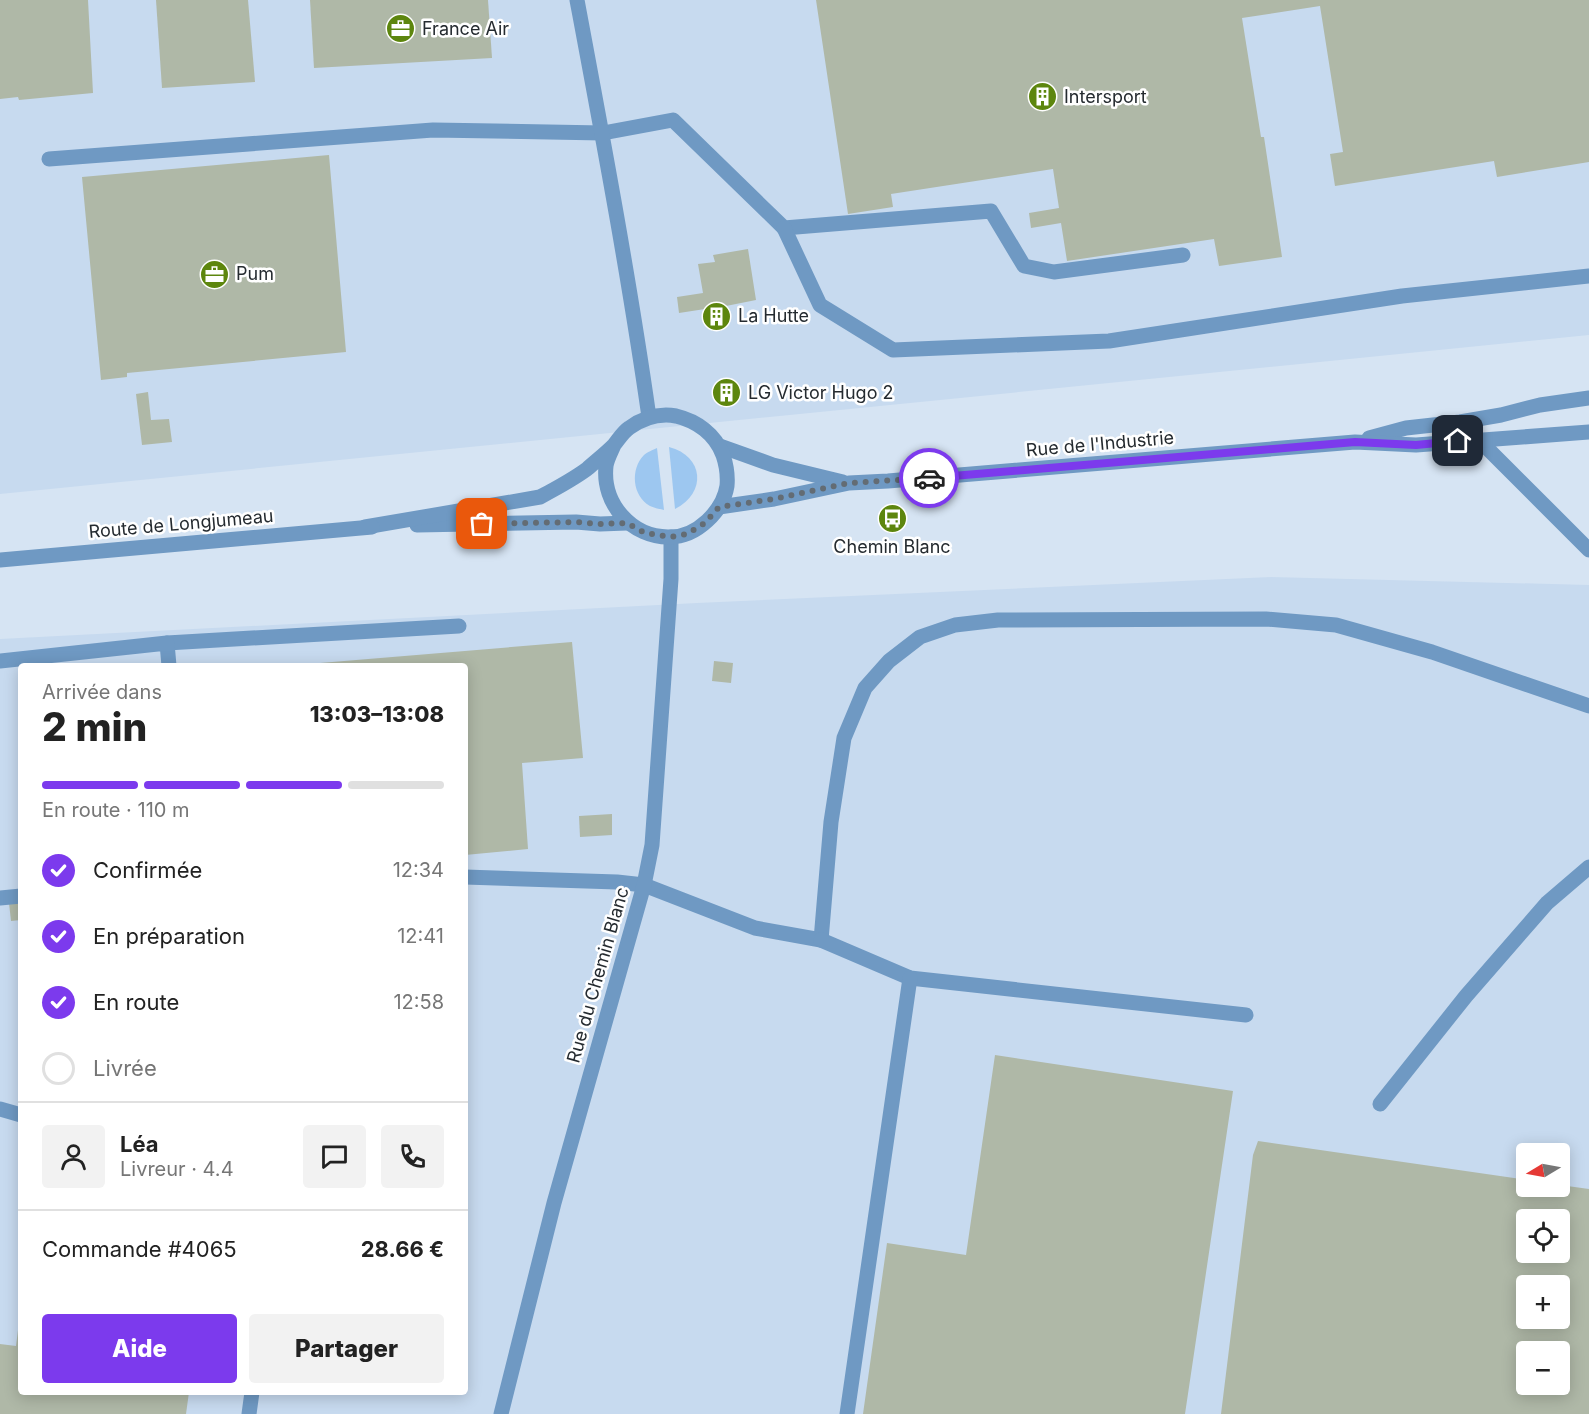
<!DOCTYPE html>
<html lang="fr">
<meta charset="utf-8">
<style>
body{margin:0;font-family:Inter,sans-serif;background:#f2f2f2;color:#222;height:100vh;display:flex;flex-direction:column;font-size:22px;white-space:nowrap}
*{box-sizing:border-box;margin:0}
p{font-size:20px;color:#767676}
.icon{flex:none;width:33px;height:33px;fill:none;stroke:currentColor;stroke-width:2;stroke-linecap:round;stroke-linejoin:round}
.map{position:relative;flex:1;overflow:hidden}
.panel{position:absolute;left:18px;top:663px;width:450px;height:732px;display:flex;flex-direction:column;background:#fff;border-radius:6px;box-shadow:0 3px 15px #0003}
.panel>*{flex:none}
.needle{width:39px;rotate:260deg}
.tools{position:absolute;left:1516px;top:1143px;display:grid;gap:12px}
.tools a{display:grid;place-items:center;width:54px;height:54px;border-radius:6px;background:#fff;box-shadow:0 3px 15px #0003;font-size:30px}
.pin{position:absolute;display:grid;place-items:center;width:51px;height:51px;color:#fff;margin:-26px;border-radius:12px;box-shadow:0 3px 9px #0006}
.courier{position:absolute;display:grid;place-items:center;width:60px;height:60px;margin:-30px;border:4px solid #7c3aed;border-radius:50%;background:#fff;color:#222;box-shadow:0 2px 8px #0007}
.head em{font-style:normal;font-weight:800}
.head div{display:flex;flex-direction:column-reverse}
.head{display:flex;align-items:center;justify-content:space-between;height:102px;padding:0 24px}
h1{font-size:39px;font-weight:800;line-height:45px}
.bar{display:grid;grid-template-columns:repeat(4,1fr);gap:9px 6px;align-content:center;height:72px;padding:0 24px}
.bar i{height:8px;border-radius:4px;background:#e0e0e0}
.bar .selected{background:#7c3aed}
.bar p{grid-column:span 4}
.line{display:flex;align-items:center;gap:15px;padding:0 24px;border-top:2px solid #e0e0e0}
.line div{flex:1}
.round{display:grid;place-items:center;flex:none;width:63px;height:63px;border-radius:6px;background:#f2f2f2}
ol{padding:0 24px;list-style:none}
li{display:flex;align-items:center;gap:18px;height:66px}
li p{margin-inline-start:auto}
li .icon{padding:6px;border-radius:50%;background:#7c3aed;color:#fff;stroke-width:4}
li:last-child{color:#767676}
li i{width:33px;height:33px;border:3px solid #e0e0e0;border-radius:50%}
.action{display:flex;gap:12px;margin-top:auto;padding:12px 24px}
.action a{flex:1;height:69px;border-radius:6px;background:#7c3aed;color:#fff;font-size:24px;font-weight:800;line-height:69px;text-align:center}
.action a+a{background:#f2f2f2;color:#222}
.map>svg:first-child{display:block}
.built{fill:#c7daef;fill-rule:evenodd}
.green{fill:#9dc7f0}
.building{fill:#afb8a7;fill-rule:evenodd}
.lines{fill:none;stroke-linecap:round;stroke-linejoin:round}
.service{stroke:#6f99c3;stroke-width:15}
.minor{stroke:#6f99c3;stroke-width:15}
.tertiary{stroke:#6f99c3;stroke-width:15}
.done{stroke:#636c74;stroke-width:6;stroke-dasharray:0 10.8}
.route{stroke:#7c3aed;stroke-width:8}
.labels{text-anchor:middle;stroke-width:5;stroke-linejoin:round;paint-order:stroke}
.poi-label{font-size:18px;fill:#252b30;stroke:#fff;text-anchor:start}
.street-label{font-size:18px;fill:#252b30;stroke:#fff}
</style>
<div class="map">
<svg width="1589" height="1414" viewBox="0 0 1589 1414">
<rect width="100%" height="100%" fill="#d6e4f3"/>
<!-- built -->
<g class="built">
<polygon points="0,0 1589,0 1589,335 0,494"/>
<path d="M1271 577 1589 585V1414H0V639L697 603ZM21 666H465V1392H21ZM1527 1154H1560V1186H1527ZM1527 1220H1560V1252H1527ZM1527 1286H1560V1318H1527ZM1527 1352H1560V1384H1527Z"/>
</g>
<!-- green -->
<g class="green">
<path d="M669 447C704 456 707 493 675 509Z"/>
<path d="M657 448 664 510C660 509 654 508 650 506 632 496 630 469 644 455 647 452 653 450 657 448Z"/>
</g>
<!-- building -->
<g class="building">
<polygon points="0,0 88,0 93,93 19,100 18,97 0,99"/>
<polygon points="156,0 248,0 255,82 162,88"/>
<polygon points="310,0 488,0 492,58 314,68"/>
<polygon points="816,0 1589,0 1589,162 1497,177 1494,161 1335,186 1330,154 1343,152 1320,6 1242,18 1261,137 1264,137 1282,257 1219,266 1214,239 1067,261 1061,223 1031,228 1029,213 1059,208 1053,169 891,194 893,207 848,214"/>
<polygon points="329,155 346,352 127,373 127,377 101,380 82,177"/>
<polygon points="748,249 756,300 726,306 728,323 708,326 705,309 679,313 677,297 703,293 698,264 715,262 713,255"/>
<polygon points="725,381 739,395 730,404 715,390"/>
<polygon points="148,392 151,420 169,419 172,442 142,445 136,394"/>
<polygon points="572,642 583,758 522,763 528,849 465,855 465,666 308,666 308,664"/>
<polygon points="714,661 733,663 731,683 712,681"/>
<polygon points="612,814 612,835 580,837 579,816"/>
<polygon points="21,902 21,920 11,921 9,903"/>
<polygon points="995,1055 1233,1091 1185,1414 863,1414 887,1243 966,1255"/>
<path d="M1258 1141 1527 1180V1186H1560V1185L1589 1189V1414H1221L1253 1155ZM1527 1220H1560V1252H1527ZM1527 1286H1560V1318H1527ZM1527 1352H1560V1384H1527Z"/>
<polygon points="20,1314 21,1314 21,1392 189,1392 186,1414 0,1414 0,1344 16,1346"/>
</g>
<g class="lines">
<!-- service -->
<g class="service">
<polyline points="49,159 433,130 603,133 673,120 784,228 991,211 1024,266 1054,272 1183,255"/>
<polyline points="784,228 820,305 893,350 1109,341 1402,296 1589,276"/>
<polyline points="1479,440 1589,550"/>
<polyline points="167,643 459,626"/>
<polyline points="0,661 167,643 169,666"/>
<polyline points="465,877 617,882 644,885 755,928 821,940 831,822 844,738 865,688 889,661 920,637 955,625 998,620 1266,619 1336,625 1432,652 1589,706"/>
<polyline points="0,898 21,896"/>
<polyline points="821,940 910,978 1246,1015"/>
<polyline points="1380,1104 1466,996 1547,903 1589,867"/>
<polyline points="0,1109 21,1115"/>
<polyline points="249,1414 252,1392"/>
<polyline points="847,1414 910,978"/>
</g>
<!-- minor -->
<g class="minor">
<path d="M577 0C603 139 629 277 649 417"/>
<polyline points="501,1414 554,1203 644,885 652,845 671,579 671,537"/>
</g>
<!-- tertiary -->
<g class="tertiary">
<polyline points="1369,438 1406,428 1460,422 1501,415 1540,405 1589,398"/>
<polyline points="720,446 773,465 843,482"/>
<polyline points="719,507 774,499 849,483 888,481 1355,442 1416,445 1589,432"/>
<polyline points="417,525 576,522 600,524 627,523"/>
<path d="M365 527 540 497C557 488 572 480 587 469 596 461 606 453 614 445 619 439 623 432 629 428 643 418 659 413 676 416 697 421 715 434 723 455 726 464 728 475 727 486 723 511 697 537 670 537 632 538 602 504 606 466 607 459 611 452 614 445"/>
<polyline points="0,560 372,527"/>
</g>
</g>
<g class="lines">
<!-- done -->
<polyline class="done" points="482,524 576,522 600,524 627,523 645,533 671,537 687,534 705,523 719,507 774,499 849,483 929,478"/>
<!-- route -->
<polyline class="route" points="929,478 1355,442 1416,445 1458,441"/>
</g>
<!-- icons -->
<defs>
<symbol id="office-disc" viewBox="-11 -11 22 22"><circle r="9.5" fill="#5d860e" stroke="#fff"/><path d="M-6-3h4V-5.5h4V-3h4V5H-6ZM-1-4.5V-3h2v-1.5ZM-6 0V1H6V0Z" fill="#fff"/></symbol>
<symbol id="building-disc" viewBox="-11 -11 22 22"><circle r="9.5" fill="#5d860e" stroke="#fff"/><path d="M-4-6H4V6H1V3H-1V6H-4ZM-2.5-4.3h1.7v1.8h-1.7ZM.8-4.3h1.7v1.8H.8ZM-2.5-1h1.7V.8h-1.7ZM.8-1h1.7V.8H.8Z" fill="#fff"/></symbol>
<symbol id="bus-disc" viewBox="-11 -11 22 22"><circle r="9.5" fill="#5d860e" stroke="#fff"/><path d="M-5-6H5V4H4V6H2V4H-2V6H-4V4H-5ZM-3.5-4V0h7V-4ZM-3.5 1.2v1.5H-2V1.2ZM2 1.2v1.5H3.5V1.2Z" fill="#fff"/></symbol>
</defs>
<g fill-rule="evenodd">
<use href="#office-disc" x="384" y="12" width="33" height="33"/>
<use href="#building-disc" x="1026" y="80" width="33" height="33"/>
<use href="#office-disc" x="198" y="258" width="33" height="33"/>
<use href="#building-disc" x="700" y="300" width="33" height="33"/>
<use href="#building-disc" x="710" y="376" width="33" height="33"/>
<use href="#bus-disc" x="876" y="502" width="33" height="33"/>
</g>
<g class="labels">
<!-- poi labels -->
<g class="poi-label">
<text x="422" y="35">France Air</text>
<text x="1064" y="103">Intersport</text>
<text x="236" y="280">Pum</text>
<text x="738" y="322">La Hutte</text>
<text x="748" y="399">LG Victor Hugo 2</text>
<text x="892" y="553" text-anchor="middle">Chemin Blanc</text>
</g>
<!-- street labels -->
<g class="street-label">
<text transform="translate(1100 444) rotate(-5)" y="6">Rue de l'Industrie</text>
<text transform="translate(181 524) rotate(-5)" y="6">Route de Longjumeau</text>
<text transform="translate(598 975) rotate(-74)" y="6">Rue du Chemin Blanc</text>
</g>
</g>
</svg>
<div class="tools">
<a><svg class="needle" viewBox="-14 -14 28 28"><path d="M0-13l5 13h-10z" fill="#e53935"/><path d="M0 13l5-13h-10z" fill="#767676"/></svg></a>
<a><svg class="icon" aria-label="locate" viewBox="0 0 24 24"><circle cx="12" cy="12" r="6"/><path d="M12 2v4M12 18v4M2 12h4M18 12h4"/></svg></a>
<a>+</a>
<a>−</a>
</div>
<div class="pin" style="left:482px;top:524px;background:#ea580c"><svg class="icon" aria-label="bag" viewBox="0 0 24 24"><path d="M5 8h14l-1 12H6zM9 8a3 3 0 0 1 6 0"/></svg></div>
<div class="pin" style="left:1458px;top:441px;background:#1f2937"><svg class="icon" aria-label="home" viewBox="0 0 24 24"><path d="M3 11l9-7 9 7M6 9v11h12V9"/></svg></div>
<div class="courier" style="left:929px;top:478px"><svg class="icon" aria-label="car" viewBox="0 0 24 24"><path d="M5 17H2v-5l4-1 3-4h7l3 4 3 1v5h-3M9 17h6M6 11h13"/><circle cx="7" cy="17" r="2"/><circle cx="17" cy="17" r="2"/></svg></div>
<section class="panel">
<div class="head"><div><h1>2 min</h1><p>Arrivée dans</p></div><em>13:03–13:08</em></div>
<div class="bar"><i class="selected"></i><i class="selected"></i><i class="selected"></i><i></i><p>En route · 110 m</p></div>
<ol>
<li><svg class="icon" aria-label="check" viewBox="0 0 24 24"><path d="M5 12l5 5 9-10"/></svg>Confirmée<p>12:34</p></li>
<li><svg class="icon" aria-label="check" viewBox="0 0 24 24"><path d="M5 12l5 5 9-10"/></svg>En préparation<p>12:41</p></li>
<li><svg class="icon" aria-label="check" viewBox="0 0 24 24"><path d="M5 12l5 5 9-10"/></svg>En route<p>12:58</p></li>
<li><i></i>Livrée</li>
</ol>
<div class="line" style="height:108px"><a class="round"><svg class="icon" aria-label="person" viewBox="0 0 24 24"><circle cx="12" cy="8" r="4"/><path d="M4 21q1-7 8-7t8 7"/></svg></a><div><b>Léa</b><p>Livreur · 4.4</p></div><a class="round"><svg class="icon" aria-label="chat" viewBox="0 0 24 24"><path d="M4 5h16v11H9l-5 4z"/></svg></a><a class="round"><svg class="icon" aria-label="phone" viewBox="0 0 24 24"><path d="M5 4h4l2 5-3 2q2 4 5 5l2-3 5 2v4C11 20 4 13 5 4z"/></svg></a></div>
<div class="line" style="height:78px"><div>Commande #4065</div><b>28.66 €</b></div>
<div class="action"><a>Aide</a><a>Partager</a></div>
</section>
</div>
